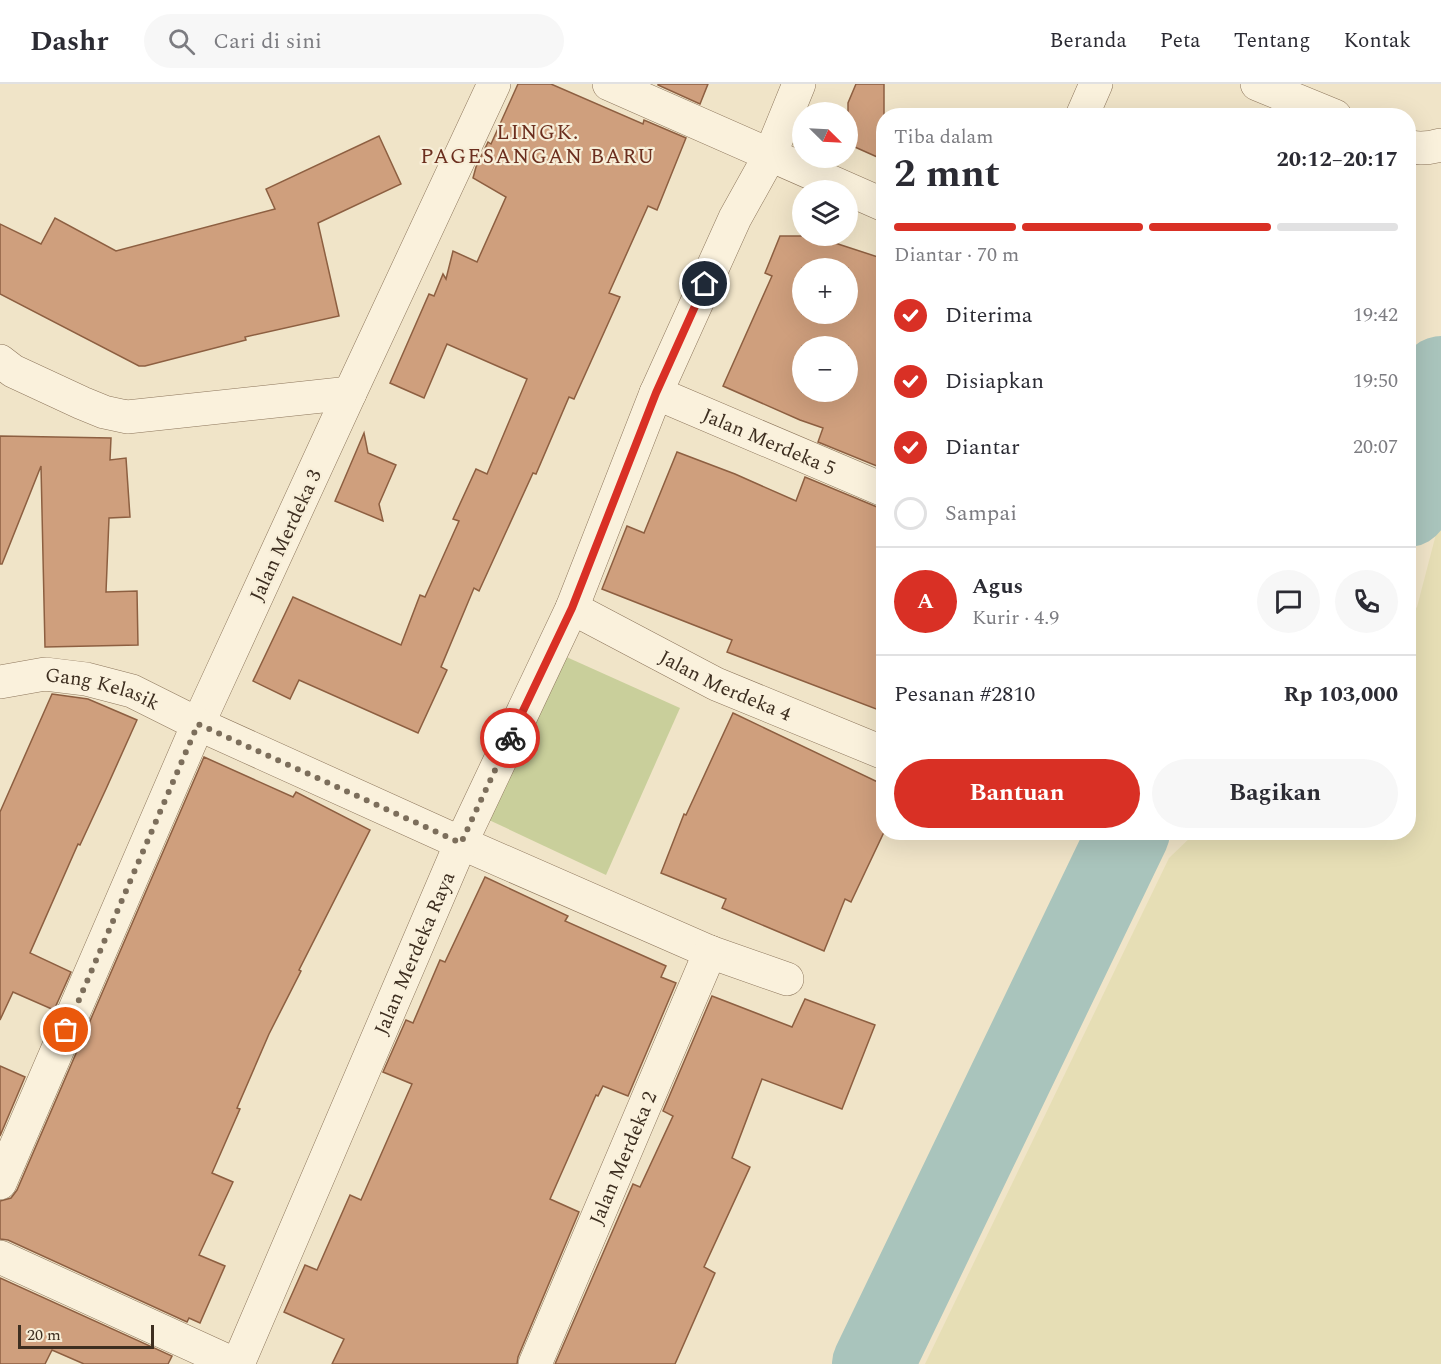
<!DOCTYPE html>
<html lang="id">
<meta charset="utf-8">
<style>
body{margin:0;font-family:Spectral,serif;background:#f7f7f7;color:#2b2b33;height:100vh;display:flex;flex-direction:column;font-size:22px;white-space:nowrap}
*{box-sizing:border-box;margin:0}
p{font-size:20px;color:#7c7c81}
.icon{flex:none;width:33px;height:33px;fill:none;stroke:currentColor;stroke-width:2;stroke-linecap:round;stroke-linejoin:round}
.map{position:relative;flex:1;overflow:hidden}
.panel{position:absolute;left:876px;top:24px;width:540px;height:732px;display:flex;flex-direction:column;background:#fff;border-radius:24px;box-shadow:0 6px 24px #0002}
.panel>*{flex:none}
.needle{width:39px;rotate:114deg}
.fabs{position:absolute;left:792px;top:18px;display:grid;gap:12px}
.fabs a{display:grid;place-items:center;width:66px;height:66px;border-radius:50%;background:#fff;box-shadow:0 6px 24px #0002;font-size:30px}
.scale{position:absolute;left:18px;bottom:15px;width:136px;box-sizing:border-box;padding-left:6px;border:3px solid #3d2e20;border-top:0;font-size:16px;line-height:21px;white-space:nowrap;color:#3d2e20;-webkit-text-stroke:4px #f7eed8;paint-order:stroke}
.pin{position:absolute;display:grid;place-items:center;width:51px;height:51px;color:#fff;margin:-26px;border:3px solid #fff;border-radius:50%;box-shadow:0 2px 6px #0007}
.courier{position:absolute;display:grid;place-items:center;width:60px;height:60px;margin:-30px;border:4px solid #d93025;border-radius:50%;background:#fff;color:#222;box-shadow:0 2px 8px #0007}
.headline em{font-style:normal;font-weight:700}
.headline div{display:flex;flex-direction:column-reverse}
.headline{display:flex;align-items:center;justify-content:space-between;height:102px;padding:0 18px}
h1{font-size:39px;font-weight:700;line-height:45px}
.bar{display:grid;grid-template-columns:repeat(4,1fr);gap:9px 6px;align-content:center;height:72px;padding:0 18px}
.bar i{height:8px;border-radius:4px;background:#e1e1e2}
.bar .current{background:#d93025}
.bar p{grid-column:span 4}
.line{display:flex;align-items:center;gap:15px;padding:0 18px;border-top:2px solid #e1e1e2}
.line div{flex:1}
.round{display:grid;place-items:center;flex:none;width:63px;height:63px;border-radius:32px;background:#f7f7f7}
ol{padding:0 18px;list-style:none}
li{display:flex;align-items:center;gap:18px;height:66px}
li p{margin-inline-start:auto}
li .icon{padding:6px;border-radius:50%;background:#d93025;color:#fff;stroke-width:4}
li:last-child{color:#7c7c81}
li i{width:33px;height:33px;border:3px solid #e1e1e2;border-radius:50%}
.primary-button{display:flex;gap:12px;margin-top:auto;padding:12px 18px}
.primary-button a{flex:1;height:69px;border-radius:36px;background:#d93025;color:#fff;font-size:24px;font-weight:700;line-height:69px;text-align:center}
.primary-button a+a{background:#f7f7f7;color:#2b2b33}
header{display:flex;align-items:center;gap:36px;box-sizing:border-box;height:84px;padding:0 30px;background:#fff;border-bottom:2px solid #e1e1e2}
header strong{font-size:28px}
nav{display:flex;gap:33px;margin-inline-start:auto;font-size:21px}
.search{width:420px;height:54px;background:#f7f7f7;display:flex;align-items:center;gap:15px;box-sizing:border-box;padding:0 21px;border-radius:33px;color:#7c7c81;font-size:22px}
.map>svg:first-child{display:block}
.farmland{fill:#e6deb5}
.green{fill:#c9cf9b}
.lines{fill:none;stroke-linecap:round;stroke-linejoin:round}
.river{stroke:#a9c4bc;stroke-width:82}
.building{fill:#cf9f7d;stroke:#8d5f41;stroke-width:1.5;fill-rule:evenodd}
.minor-casing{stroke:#8d765c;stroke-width:34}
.minor{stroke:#faf1dc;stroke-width:33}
.done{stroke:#7c6e5b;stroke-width:6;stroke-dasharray:0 10.8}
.route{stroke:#d93025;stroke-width:8}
.labels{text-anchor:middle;stroke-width:4.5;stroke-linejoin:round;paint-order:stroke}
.street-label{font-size:20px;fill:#3d2e20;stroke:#f7eed8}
.neighbourhood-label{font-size:21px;letter-spacing:1.5px;fill:#6b2e1e;stroke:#f7eed8}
</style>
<header>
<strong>Dashr</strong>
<div class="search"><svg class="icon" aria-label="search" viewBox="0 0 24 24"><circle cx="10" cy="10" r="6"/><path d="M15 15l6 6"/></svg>Cari di sini</div>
<nav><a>Beranda</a><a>Peta</a><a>Tentang</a><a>Kontak</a></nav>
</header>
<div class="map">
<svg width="1441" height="1280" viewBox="0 0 1441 1280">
<rect width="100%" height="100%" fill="#f0e4c8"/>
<!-- farmland -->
<polygon class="farmland" points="1441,431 1441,1280 925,1280 1169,774 1195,749 1408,748 1409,531 1417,523"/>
<!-- green -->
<polygon class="green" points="562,571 680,624 606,791 489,736"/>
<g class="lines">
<!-- river -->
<g class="river">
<polyline points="1408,422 1441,293"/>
<polyline points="873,1280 1129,748"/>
</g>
</g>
<!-- building -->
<g class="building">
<polygon points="518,0 551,0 643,40 644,36 686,54 657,126 648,122 609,209 620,213 574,315 569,313 536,390 533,389 479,507 474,504 441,583 447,586 418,649 299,596 290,615 253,597 293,513 401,561 420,511 425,513 459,437 453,435 476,385 487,390 527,295 447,260 424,314 390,299 429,210 434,212 443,190 446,195 453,167 477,178 506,113 473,94 476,83 488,58 491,60"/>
<polygon points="658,0 708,0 700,20 658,1"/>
<polygon points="856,0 884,0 884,76 848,60 848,19"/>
<polygon points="379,52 401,100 318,139 339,232 245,253 246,256 145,282 139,282 0,210 0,140 41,160 55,134 116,167 275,125 266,105"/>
<path d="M780 152H838L835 159 884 175V385L818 358 823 344 800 336 723 302 772 192 765 189ZM802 184H848V230H802ZM802 262H848V308H802Z"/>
<polygon points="364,349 368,369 396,381 379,420 383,437 335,417"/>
<polygon points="0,352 111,354 110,376 126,374 130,433 109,434 106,508 137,507 138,561 45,563 41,382 2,480 0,480"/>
<polygon points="677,368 735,390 796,417 805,393 877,423 884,424 884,628 727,568 732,556 602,505 627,442 644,449"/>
<polygon points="52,610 88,615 137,636 106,705 80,761 78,760 30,869 71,888 54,926 13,908 0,936 0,728"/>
<polygon points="733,629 884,701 884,748 851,818 845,815 824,867 722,824 726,815 661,789 684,730 686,731"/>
<polygon points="204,673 293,713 296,708 370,746 299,886 301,887 269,950 237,1024 240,1025 212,1089 233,1098 199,1171 225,1182 200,1239 189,1234 187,1238 8,1156 0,1155 0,1117 11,1114 17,1106"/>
<polygon points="485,793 568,832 565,837 666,882 661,893 676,899 628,1012 603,1002 598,1012 596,1011 550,1115 579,1128 518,1273 517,1280 332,1280 344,1255 284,1228 305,1181 317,1186 350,1111 361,1116 412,1000 383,988 406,936 413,939 440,876 445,878"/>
<polygon points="712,912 792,943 805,915 875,941 842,1025 762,995 732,1074 750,1083 704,1183 715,1189 675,1280 555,1280 633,1100 640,1103 673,1032 663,1027"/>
<polygon points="0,982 25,993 0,1052"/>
<polygon points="0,1194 172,1272 168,1280 84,1280 52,1266 45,1280 0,1280"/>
</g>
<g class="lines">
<defs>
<g id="minor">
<polyline points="494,0 350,309 198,640 461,759 710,868 787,895"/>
<polyline points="609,0 884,121"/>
<polyline points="1257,0 1335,32"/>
<polyline points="1082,32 1096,0"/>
<path d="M1408 62C1419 66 1430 64 1441 61"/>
<polyline points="0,277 13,287 82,319 104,328 127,333 350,309"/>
<path id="s1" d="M656 309 884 406"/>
<path id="s2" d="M572 524 716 600 884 669"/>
<path id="s3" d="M0 598 45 590 86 595 132 607 198 640 0 1099"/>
<polyline points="0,1173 234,1280"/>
<path id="s4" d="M238 1280 461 759 572 524 656 309 735 134 770 71 799 0"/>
<path id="s5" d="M535 1280 710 868"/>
</g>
</defs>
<!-- minor casing -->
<use href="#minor" class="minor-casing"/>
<!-- minor -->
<use href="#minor" class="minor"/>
</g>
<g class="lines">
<!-- done -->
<polyline class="done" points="66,946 198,640 461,759 510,654"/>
<!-- route -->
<polyline class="route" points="510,654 572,524 656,309 705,200"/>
</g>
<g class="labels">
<!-- street labels -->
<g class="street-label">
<text dy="7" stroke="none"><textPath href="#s1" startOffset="123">Jalan Merdeka 5</textPath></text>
<text transform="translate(285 451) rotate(-65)" y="7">Jalan Merdeka 3</text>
<text dy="7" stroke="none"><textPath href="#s2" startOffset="172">Jalan Merdeka 4</textPath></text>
<text dy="7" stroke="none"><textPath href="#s3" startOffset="105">Gang Kelasik</textPath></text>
<text dy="7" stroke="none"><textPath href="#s4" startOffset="447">Jalan Merdeka Raya</textPath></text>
<text dy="7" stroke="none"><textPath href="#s5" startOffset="224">Jalan Merdeka 2</textPath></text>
</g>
<!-- neighbourhood labels -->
<g class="neighbourhood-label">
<text x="538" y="55">LINGK.<tspan x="538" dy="24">PAGESANGAN BARU</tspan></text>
</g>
</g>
</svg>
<div class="fabs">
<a><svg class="needle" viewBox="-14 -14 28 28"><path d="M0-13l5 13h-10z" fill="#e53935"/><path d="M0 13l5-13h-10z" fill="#7c7c81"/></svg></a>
<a><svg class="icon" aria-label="layers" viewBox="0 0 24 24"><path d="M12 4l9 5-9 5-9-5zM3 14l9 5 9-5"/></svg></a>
<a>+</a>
<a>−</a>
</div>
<div class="scale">20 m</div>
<div class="pin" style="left:66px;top:946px;background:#ea580c"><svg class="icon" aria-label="bag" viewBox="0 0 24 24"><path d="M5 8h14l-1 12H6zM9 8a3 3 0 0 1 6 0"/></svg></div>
<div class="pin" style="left:705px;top:200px;background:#1f2937"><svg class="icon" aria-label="home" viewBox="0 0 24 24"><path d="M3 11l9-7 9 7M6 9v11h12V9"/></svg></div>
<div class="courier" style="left:510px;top:654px"><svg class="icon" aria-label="bike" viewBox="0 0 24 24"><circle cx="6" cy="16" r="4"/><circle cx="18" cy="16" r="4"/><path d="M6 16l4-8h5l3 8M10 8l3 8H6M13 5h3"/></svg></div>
<section class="panel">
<div class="headline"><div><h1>2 mnt</h1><p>Tiba dalam</p></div><em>20:12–20:17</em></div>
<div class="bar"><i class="current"></i><i class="current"></i><i class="current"></i><i></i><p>Diantar · 70 m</p></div>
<ol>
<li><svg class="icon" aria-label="check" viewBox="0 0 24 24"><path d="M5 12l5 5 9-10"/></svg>Diterima<p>19:42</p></li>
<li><svg class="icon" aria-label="check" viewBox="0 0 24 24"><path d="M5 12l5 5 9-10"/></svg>Disiapkan<p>19:50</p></li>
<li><svg class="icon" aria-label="check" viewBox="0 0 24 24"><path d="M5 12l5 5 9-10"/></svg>Diantar<p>20:07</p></li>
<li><i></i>Sampai</li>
</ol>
<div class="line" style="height:108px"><b class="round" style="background:#d93025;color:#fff">A</b><div><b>Agus</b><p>Kurir · 4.9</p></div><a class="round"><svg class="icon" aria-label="chat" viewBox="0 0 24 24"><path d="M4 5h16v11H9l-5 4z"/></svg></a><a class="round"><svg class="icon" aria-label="phone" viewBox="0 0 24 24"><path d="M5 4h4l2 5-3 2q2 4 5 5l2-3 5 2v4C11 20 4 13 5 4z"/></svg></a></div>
<div class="line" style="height:78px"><div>Pesanan #2810</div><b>Rp 103,000</b></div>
<div class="primary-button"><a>Bantuan</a><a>Bagikan</a></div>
</section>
</div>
